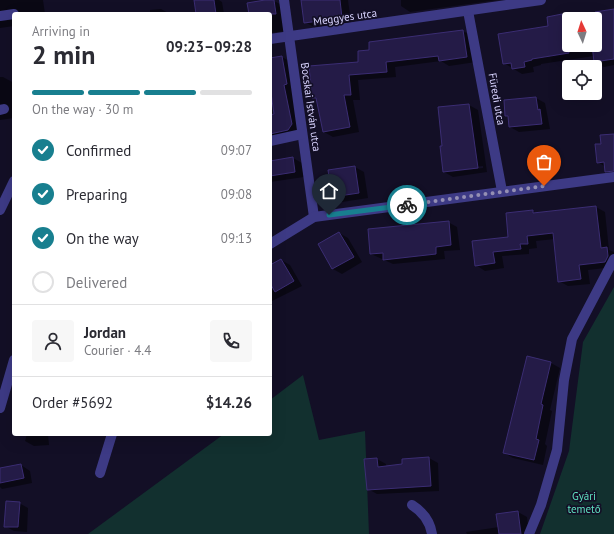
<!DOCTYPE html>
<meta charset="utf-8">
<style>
body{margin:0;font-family:"PT Sans",sans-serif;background:#f7f7f7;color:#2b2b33;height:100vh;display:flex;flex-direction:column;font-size:15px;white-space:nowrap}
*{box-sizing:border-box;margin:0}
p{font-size:13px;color:#7c7c81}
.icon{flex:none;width:22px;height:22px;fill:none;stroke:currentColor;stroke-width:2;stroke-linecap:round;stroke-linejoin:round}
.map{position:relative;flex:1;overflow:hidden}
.side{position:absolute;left:12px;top:12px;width:260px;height:424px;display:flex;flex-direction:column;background:#fff;border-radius:4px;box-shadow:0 4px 16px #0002}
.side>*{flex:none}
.needle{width:26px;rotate:356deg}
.tools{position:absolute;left:562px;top:12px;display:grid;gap:8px}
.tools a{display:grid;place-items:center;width:40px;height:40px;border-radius:4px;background:#fff;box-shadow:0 4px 16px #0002;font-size:20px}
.pin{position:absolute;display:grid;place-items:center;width:34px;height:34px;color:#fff;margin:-41px -17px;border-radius:50% 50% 50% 0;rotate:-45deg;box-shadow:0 0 4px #0007}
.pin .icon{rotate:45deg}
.courier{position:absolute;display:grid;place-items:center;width:40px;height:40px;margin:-20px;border:3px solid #187f8f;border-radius:50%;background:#fff;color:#222;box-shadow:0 1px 5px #0007}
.overview em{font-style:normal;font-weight:800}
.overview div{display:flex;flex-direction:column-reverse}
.overview{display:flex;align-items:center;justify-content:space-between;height:68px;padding:0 20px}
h1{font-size:26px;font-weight:800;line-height:30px}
.bar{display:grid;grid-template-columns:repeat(4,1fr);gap:6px 4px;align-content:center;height:48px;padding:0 20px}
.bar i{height:5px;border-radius:3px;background:#e1e1e2}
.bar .selected{background:#187f8f}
.bar p{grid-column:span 4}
.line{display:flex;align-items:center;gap:10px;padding:0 20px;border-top:1px solid #e1e1e2}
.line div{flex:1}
.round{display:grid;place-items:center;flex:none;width:42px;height:42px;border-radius:4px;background:#f7f7f7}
ol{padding:0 20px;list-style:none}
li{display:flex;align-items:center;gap:12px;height:44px}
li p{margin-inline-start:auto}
li .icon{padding:4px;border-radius:50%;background:#187f8f;color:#fff;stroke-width:4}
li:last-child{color:#7c7c81}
li i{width:22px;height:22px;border:2px solid #e1e1e2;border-radius:50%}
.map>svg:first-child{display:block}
.green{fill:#12302f}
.shadow{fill:#0007;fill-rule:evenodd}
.building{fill:#241b47;stroke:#3b2d73}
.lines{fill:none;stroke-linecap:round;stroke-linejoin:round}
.minor{stroke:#3d3a85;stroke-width:10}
.done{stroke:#948fb3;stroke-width:4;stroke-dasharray:0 7.2}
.route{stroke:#187f8f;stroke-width:5}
.labels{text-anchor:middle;stroke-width:3.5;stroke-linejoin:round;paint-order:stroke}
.street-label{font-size:11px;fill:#d9d4ff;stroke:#130f26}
.park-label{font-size:11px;fill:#5fe0c0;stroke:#130f26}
</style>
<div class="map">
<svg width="614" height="534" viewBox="0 0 614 534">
<rect width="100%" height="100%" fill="#130f26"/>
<!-- green -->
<g class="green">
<polygon points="614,287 614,534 540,534 569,451 583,342"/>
<polygon points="303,375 319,440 365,431 369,534 88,534 224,434 270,434 270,400"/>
</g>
<!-- shadow -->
<g class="shadow">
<polygon points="0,0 43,0 45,14 14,14 14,26 0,28"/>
<polygon points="195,0 219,0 222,2 224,14 198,14"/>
<polygon points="272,0 282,5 286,31 270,33 270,14 250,14"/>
<polygon points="302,0 348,0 351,23 314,27 305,22"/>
<polygon points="401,0 498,0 410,12 401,6"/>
<polygon points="161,9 170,14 150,14 150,10"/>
<path d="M614 9V65L604 67 595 62 594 56 541 64V65L533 67 534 72 522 74 504 63 562 16 566 17ZM569 19H595V45H569Z"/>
<polygon points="463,31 472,36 476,62 449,66 441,61 395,67 396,77 358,80 360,100 353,100 359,132 333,137 324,132 318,100 313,98 360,63 370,50"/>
<polygon points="282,57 291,62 301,129 270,140 270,116 275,115 270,80 270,59"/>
<polygon points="0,77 3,77 14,83 14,118 0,120"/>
<polygon points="536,98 545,103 550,129 519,132 510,127 510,118 506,116"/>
<path d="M469 105 478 110 487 172 453 177 444 172 443 147ZM483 166V168L451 172V170Z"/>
<polygon points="614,135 614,167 607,168 598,162 603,144"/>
<polygon points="293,158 302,163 304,177 270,182 270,162"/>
<polygon points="355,167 364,172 368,198 342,202 333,196"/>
<polygon points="596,207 605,212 609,250 614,252 614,267 588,270 590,284 568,286 559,281 555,239 536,241 537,248 529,249 529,254 502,256 504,268 485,271 476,265 509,238 507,214 533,211 537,213"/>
<polygon points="448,222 457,227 460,250 444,251 445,259 393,264 371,254"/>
<polygon points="339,233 348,238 362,262 342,274 333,269 319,245"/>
<polygon points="281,260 290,265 302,286 270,302 270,267"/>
<polygon points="551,363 560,368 550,410 552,411 545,444 547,446 543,465 513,458 504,453"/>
<polygon points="27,434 48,434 49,445 34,446 25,441"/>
<polygon points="429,458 438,463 439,491 377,494 368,489 377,459 386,464 386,467 403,465"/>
<polygon points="21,465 30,471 32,483 2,489 0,487 0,469"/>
<polygon points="19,503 28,508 27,532 14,531 5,526"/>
<polygon points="518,512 527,517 529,534 467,534 466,532 499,527"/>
</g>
<!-- building -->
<g class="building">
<polygon points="194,0 214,0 216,14 196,14"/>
<polygon points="265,0 274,0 276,14 249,14 247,3"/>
<polygon points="301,0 340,0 342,18 304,23"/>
<polygon points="614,9 614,59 594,62 592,45 595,45 595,12"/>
<polygon points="562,14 569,53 532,59 532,60 524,62 525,67 512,69 511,63 503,64 498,34 548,26 547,17"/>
<polygon points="463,30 467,57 439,61 438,56 386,62 387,72 349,75 351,95 344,95 350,127 323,132 316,98 312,98 309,66 358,62 358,51 369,50 369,42"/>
<polygon points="282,56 287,84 284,85 292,124 288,130 270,134 270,115 274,114 270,86 270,58"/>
<polygon points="536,97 538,110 540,109 542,124 509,127 508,116 505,116 504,100"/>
<polygon points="469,104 478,168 443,172 440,146 442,146 438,107"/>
<polygon points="614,134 614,171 605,172 604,162 597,163 595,144 601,144 600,135"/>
<polygon points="293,157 295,172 270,176 270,161"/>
<polygon points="355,166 359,193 332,197 328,170"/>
<polygon points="596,206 601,248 607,247 608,256 605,262 579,265 581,279 558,282 553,233 527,236 528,244 520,244 521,249 493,252 495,263 475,266 472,241 508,237 506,213 533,210 533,213"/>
<polygon points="449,221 451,245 436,247 436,254 383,260 383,253 370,254 368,229"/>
<polygon points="339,232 354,257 332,269 318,244"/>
<polygon points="281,259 294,281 275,292 270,283 270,265"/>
<polygon points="527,356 551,362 541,404 543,405 536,439 539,440 534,460 503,453"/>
<polygon points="429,457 431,486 367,490 364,459 377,458 378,467 402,464 402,459"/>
<polygon points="21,464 24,478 0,483 0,468"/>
<polygon points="6,501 20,502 18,527 4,527"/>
<polygon points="518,511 521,534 499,534 496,514"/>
</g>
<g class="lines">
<!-- minor -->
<g class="minor">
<polyline points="284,0 314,217"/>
<polyline points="468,11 502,191"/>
<polyline points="0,16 14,14"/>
<polyline points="270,39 541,0"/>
<polyline points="0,110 4,109"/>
<polyline points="270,141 302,134"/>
<polyline points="0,210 14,181"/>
<polyline points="270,244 314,217 614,177"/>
<polyline points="0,408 14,360"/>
<polyline points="100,473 112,434"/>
<path d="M412 505C423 512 430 521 432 534"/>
<polyline points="529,534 541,505 557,450 564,380 572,339 614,259"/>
</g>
</g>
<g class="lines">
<!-- done -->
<polyline class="done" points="407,205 544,186"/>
<!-- route -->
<polyline class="route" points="329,215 407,205"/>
</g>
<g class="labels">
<!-- street labels -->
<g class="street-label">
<text transform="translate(345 17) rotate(-8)" y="4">Meggyes utca</text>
<text transform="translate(497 99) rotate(80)" y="4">Füredi utca</text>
<text transform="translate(311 107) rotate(82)" y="4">Bocskai István utca</text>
</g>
<!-- park labels -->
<g class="park-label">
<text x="584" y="500">Gyári<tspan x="584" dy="13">temető</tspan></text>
</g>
</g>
</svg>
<div class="tools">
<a><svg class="needle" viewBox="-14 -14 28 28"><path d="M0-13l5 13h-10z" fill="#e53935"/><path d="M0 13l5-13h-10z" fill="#7c7c81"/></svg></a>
<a><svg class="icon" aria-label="locate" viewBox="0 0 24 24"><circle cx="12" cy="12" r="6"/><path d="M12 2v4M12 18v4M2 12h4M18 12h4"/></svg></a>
</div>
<div class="pin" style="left:544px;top:186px;background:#ea580c"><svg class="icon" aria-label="bag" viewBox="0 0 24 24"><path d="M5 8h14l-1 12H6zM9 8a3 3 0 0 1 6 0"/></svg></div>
<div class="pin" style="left:329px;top:215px;background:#1f2937"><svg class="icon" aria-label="home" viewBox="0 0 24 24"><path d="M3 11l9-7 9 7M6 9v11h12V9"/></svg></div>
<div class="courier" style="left:407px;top:205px"><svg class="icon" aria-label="bike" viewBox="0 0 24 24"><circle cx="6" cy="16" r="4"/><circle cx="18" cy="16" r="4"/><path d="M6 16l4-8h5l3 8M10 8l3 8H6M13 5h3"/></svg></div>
<section class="side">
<div class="overview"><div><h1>2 min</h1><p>Arriving in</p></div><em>09:23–09:28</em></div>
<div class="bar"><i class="selected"></i><i class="selected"></i><i class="selected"></i><i></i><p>On the way · 30 m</p></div>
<ol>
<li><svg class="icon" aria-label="check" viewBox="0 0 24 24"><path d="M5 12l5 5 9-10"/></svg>Confirmed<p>09:07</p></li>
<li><svg class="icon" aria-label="check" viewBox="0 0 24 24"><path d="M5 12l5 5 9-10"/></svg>Preparing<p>09:08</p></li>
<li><svg class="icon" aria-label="check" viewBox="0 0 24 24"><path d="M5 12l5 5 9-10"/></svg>On the way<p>09:13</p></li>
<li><i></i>Delivered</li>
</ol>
<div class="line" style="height:72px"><a class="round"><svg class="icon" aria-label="person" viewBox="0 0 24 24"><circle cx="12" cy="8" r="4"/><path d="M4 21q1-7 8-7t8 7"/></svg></a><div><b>Jordan</b><p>Courier · 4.4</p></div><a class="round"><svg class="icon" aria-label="phone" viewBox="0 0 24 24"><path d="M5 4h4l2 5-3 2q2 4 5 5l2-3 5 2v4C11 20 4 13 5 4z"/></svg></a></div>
<div class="line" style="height:52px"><div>Order #5692</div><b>$14.26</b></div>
</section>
</div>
